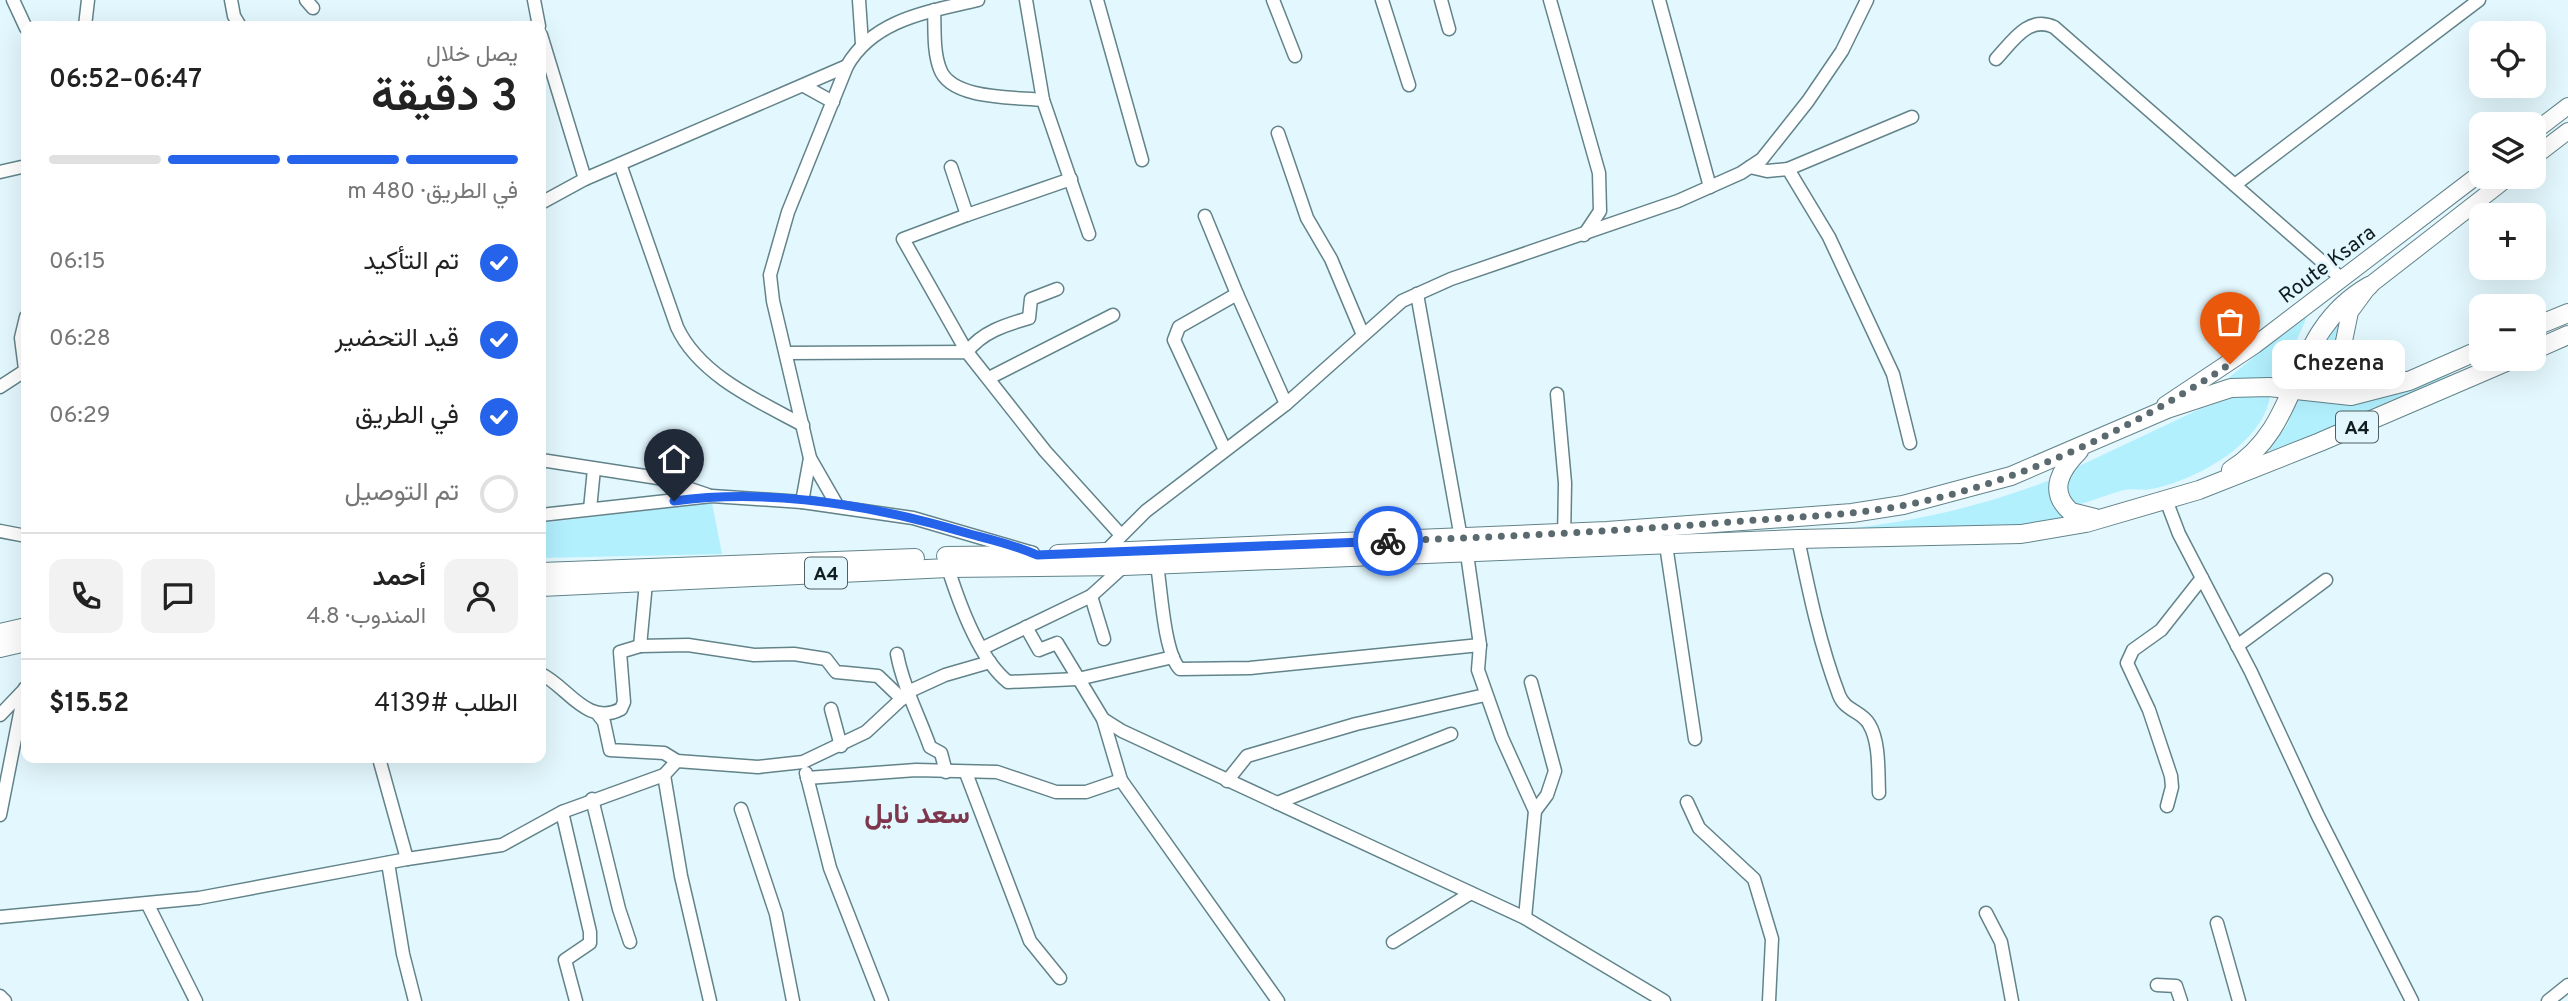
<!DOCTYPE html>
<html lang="ar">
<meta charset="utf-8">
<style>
body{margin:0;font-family:Overpass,Vazirmatn,sans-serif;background:#f2f2f2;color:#222;direction:rtl;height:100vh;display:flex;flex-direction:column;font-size:26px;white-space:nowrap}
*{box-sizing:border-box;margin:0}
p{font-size:23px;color:#767676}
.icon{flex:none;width:38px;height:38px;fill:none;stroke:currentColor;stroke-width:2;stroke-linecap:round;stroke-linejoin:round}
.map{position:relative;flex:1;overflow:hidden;direction:ltr}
.drawer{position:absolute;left:21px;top:21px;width:525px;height:742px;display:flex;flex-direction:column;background:#fff;border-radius:14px;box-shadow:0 7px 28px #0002;direction:rtl}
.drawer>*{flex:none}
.tools{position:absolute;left:2469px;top:21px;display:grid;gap:14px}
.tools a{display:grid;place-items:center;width:77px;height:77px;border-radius:14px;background:#fff;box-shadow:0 7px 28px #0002;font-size:35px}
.pin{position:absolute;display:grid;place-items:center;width:60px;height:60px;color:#fff;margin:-72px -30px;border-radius:50% 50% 50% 0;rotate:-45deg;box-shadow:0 0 7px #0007}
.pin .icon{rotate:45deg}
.courier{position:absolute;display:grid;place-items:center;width:70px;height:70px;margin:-35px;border:5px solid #2563eb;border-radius:50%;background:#fff;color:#222;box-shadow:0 2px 9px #0007}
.bubble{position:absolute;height:49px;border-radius:14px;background:#fff;box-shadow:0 7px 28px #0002;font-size:23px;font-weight:600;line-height:49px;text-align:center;direction:rtl}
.headline em{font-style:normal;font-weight:600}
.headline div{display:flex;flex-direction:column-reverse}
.headline{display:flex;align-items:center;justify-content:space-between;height:119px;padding:0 28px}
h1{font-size:46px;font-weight:600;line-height:52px}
.bar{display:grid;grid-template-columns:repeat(4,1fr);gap:10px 7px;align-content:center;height:84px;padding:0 28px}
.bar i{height:9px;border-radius:5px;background:#e0e0e0}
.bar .selected{background:#2563eb}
.bar p{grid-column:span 4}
.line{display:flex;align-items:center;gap:18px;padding:0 28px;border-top:2px solid #e0e0e0}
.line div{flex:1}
.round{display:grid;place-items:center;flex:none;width:74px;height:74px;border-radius:14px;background:#f2f2f2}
ol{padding:0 28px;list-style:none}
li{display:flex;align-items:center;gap:21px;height:77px}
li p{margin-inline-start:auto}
li .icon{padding:7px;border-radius:50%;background:#2563eb;color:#fff;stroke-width:4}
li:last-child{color:#767676}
li i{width:38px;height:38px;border:4px solid #e0e0e0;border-radius:50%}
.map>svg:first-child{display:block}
.green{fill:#b2f0fe}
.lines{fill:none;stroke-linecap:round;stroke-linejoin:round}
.minor-casing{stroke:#62838a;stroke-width:15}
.major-casing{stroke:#62838a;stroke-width:18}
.highway-casing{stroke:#62838a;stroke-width:20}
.minor{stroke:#fff;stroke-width:12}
.major{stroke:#fff;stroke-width:16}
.highway{stroke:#fff;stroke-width:18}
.done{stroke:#5a6a6e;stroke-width:7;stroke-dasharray:0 12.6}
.route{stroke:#2563eb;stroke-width:9}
.labels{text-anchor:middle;stroke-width:6;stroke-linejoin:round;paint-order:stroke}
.shield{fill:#e3f8fe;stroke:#505f63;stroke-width:2}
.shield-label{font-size:19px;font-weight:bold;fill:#111e21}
.street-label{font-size:21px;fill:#111e21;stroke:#e3f8fe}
.district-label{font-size:28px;font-weight:bold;fill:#7d364b;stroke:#e3f8fe}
</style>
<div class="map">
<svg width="2568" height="1001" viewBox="0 0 2568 1001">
<rect width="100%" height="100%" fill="#e3f8fe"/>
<!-- green -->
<g class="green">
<polygon points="2310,310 2279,381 2225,381"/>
<path d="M2339 323C2336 351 2344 374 2371 386L2365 388 2300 387 2320 344Z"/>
<path d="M2450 374 2452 377 2342 426 2269 451 2287 425 2298 399C2354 407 2398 394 2450 374Z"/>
<path d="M2239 396H2270C2263 444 2195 481 2151 489 2143 491 2133 488 2124 490 2108 494 2093 501 2077 505L2070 503 2066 495V479L2077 467 2200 409Z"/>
<path d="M2050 480 2053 506 2067 520 1993 531H1821C1901 525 1975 509 2050 480Z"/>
<polygon points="712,503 722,554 541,558 541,523"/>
</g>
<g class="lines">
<defs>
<g id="minor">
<polyline points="13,0 26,28"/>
<polyline points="231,0 234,16 240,26"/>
<polyline points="306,0 313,8"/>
<polyline points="534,0 539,26"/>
<polyline points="859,0 862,44"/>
<polyline points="1026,0 1043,100 1089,234"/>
<polyline points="1097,0 1142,160"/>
<polyline points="1273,0 1295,56"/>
<polyline points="1382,0 1409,85"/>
<polyline points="1441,0 1449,29"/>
<polyline points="1550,0 1599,173 1600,211 1584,235"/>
<polyline points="1659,0 1710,187"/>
<path d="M934 10C935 29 933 51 940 69 951 100 1015 97 1043 100"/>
<polyline points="85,26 88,0"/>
<polyline points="541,35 585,179"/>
<path d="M1996 59C2012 42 2028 15 2054 27L2342 279"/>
<polyline points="804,86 833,102"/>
<polyline points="1278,133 1307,218 1331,259 1363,335"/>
<path d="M620 164 677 327C699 375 758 401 803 425"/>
<polyline points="951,167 967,215 1071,179"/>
<polyline points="1750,167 1767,171 1788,169 1912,117"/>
<polyline points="1788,169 1829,237 1893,374 1910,443"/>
<polyline points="0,172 26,166"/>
<polyline points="2236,184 2479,0"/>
<polyline points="541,203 585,179 847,66"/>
<path d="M967 215 903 239 967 352C982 332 1005 325 1029 318L1031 299 1057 289"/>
<polyline points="1205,216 1237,294 1179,327 1174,340 1225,450"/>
<polyline points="1237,294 1286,404"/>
<polyline points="1417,294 1461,538"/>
<polyline points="786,353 967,352 1045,451 1120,534"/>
<polyline points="25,369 21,338 26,317"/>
<polyline points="989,378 1113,315"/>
<polyline points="0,387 26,370"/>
<polyline points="1557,394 1565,483 1564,541"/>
<polyline points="541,460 658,478 708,495"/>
<polyline points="2166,500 2179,534 2251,672 2318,816 2412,1001"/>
<polyline points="802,502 810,458"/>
<path d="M837 505 810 458 773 301 770 275 788 212 847 66C874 19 928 12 978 0"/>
<polyline points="590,509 594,469"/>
<polyline points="541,515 712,496 802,502 913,518 1033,553"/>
<polyline points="0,531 26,536"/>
<path d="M1798 539C1809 592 1820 645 1839 695 1845 711 1862 711 1869 724 1880 742 1878 772 1879 793"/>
<polyline points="1666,545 1695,739"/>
<polyline points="1105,552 1146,511 1286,404 1402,301 1451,279 1678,201 1741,173 1762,159 1808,101 1842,51 1867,0"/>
<polyline points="1467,554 1480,645 1478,670 1502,738 1535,811 1525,918"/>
<path d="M1157 565C1161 588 1164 654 1180 669L1250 668 1480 645"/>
<path d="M948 568C959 603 979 659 1008 682L1078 679 1173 657"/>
<polyline points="646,583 640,646 688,645 754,655 794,654 826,659 836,672 878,676 902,699"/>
<polyline points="1091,596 1104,639"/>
<polyline points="1026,627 1039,650 1057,643 1103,719 1122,731 1525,918 1664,1001"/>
<polyline points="2237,646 2326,580"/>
<polyline points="983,648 1091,596 1124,566"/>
<path d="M897 654C903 686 919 716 930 747L941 753 946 772"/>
<path d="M541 674C567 686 587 727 621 709L624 702 620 652 640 646"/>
<polyline points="1531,682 1555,771 1547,795 1535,811"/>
<polyline points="831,709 841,746"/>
<polyline points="597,713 604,722 610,750 664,753 677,761 758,767 803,762 866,732 910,691 945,675 990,662"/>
<polyline points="0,715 24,690"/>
<polyline points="1103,719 1121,780 1278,1001"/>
<polyline points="380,762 407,859"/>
<polyline points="806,773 830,868 882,1001"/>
<polyline points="966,773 1030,941 1060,978"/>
<polyline points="664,775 681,876 710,1001"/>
<polyline points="807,778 916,770 997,772 1056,792 1086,792 1121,780"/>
<polyline points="1227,781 1247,756 1356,724 1485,695"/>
<polyline points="592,799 619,909 630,942"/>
<polyline points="1687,802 1699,828 1754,879 1772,939 1769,1001"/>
<polyline points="1277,803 1451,734"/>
<polyline points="2167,806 2172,787 2171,776 2149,710 2127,663 2133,650 2161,630 2202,578"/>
<polyline points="741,809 776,914 793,1001"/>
<polyline points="562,812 590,932 590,943 565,960 576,1001"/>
<polyline points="0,815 25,688"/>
<polyline points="388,863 403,954 415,1001"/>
<polyline points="148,905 196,1001"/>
<polyline points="1986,913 2001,942 2012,1001"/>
<polyline points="0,917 199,898 407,859 502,845 562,812 664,775 677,761"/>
<polyline points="2217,923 2239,1001"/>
<polyline points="1393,942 1471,893"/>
<polyline points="2157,985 2176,986 2181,1001"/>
<polyline points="0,996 5,1001"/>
<polyline points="2548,1001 2568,985"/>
</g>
<g id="major">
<polyline points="2534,132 2568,106"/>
<polyline points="2534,157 2568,131"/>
<polyline points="2406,380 2378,377 2354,364 2344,341 2350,312 2369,286 2509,177"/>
<polyline points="2165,405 2255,345 2482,172"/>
</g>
<g id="highway">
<polyline points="2534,327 2568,313"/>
<polyline points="2534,350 2568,335"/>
<path d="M2079 451C2061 469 2047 491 2071 512L2095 518"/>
<path d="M2231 470C2306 423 2286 334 2369 286"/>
<polyline points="1058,554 1607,531 1852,513 1903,505 2011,476 2167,409 2231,388 2269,387 2351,396 2409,381 2482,349"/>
<polyline points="946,556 1030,555"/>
<polyline points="541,572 915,558"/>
<polyline points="541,587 948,568 1124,566 1798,539 2021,534 2086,523 2199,490 2320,442 2513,359"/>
<polyline points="0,633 26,627"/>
<polyline points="0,648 26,642"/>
</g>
</defs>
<!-- minor casing -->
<use href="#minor" class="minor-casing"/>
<!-- major casing -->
<use href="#major" class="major-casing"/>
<!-- highway casing -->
<use href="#highway" class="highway-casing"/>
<!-- minor -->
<use href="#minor" class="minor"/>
<!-- major -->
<use href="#major" class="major"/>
<!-- highway -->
<use href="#highway" class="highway"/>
</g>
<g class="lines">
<!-- done -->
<path class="done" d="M1388 541C1503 537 1618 531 1732 522 1789 517 1845 516 1901 506 2020 483 2130 430 2230 364"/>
<!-- route -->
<path class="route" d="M674 501C771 488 877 506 970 534 993 540 1015 545 1037 555L1388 541"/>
</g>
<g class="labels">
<!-- shield labels -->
<g class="shield">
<rect x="2336" y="411.5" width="42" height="31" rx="5"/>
<rect x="805" y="557.5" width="42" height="31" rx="5"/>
</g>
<g class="shield-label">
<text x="2357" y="434">A4</text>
<text x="826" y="580">A4</text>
</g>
<!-- street labels -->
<g class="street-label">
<text transform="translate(2327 264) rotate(-37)" y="7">Route Ksara</text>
</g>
<!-- district labels -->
<g class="district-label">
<text x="917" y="823">سعد نايل</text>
</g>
</g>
</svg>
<div class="tools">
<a><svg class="icon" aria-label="locate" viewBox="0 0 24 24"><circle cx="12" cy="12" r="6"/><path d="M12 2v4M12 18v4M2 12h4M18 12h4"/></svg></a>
<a><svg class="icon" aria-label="layers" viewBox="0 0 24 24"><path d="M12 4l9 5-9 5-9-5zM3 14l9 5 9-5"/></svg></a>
<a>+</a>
<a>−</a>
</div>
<div class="pin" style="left:2230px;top:364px;background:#ea580c"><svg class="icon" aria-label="bag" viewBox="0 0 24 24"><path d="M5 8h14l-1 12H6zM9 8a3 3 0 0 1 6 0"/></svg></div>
<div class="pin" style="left:674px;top:501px;background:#1f2937"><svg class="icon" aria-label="home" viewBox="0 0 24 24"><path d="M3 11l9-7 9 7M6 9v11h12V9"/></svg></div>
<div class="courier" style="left:1388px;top:541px"><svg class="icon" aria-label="bike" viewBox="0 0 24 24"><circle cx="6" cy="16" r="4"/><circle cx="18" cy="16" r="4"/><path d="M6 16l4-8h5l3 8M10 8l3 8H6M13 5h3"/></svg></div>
<div class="bubble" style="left:2272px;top:340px;width:133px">Chezena</div>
<section class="drawer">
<div class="headline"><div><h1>3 دقيقة</h1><p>يصل خلال</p></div><em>06:47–06:52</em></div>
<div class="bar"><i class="selected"></i><i class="selected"></i><i class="selected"></i><i></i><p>في الطريق · 480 m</p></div>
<ol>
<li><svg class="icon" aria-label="check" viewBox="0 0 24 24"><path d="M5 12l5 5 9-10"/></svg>تم التأكيد<p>06:15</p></li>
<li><svg class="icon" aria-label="check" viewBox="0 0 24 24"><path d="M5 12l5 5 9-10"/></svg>قيد التحضير<p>06:28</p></li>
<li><svg class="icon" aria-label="check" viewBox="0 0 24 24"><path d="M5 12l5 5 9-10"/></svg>في الطريق<p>06:29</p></li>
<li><i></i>تم التوصيل</li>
</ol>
<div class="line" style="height:126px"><a class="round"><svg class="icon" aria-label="person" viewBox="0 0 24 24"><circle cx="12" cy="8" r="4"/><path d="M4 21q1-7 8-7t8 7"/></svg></a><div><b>أحمد</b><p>المندوب · 4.8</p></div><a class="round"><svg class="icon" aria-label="chat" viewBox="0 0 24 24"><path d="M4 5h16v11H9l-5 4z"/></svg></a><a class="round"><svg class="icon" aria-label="phone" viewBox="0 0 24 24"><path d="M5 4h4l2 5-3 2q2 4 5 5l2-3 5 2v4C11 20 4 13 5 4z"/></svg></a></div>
<div class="line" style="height:91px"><div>الطلب #4139</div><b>$15.52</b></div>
</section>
</div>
